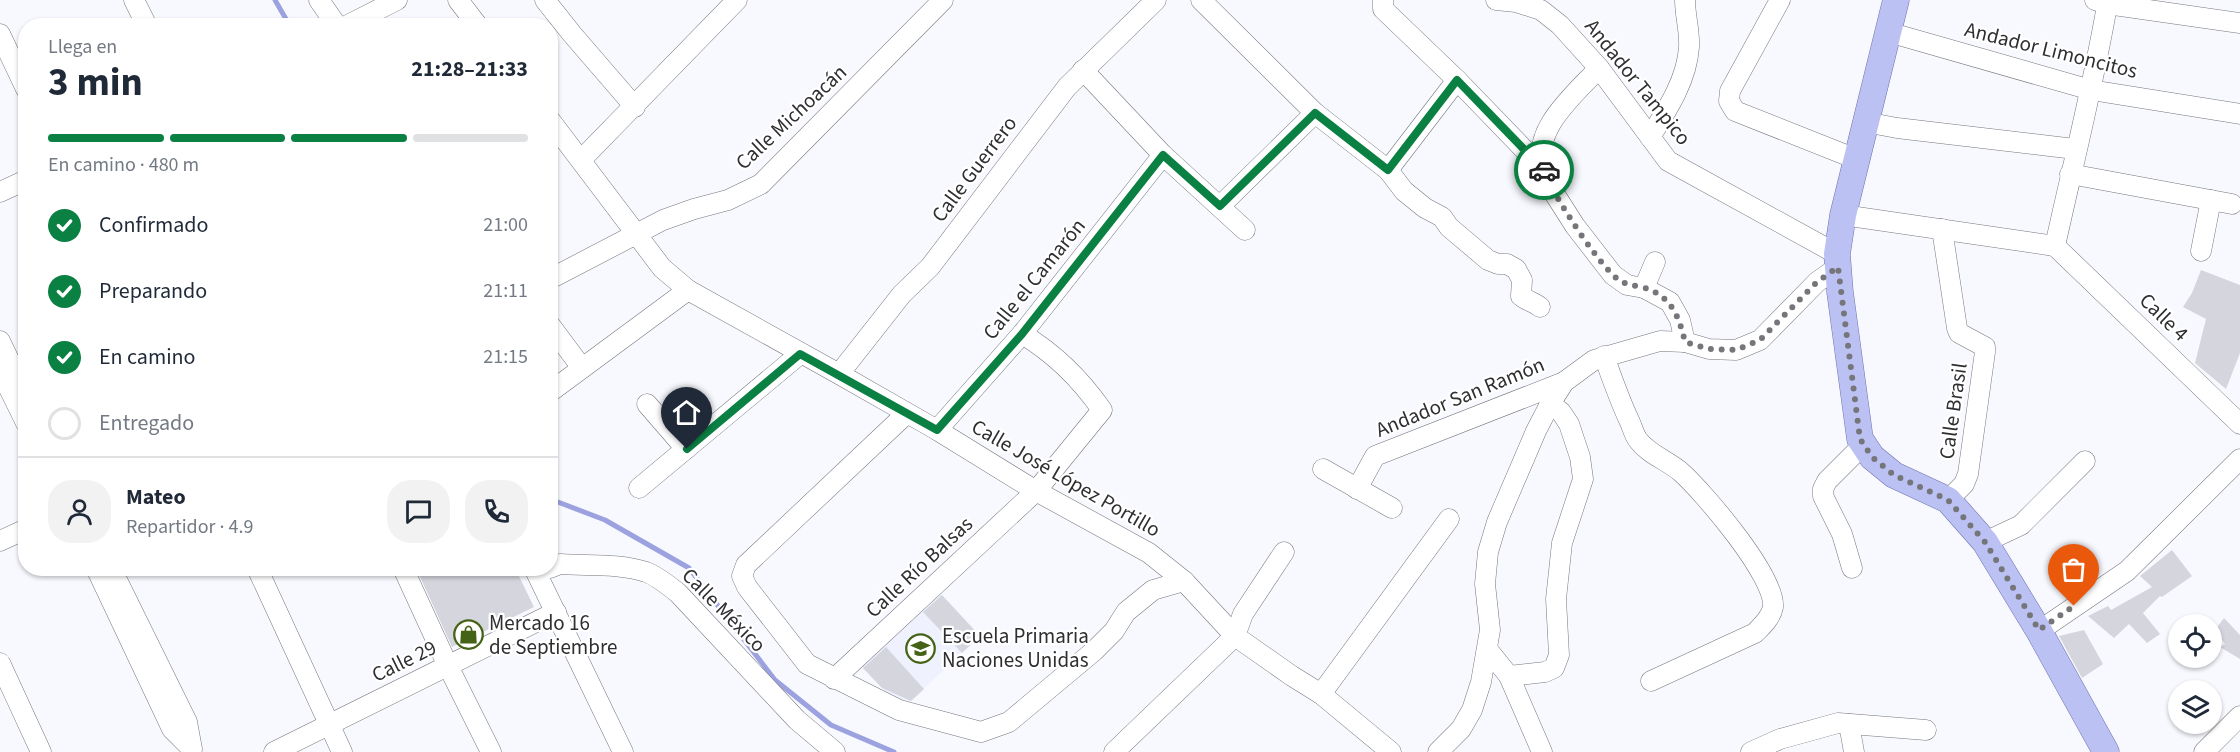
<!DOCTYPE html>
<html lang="es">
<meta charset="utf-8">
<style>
body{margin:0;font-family:"Source Sans 3",sans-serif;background:#f2f2f3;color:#1f2937;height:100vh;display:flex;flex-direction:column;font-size:22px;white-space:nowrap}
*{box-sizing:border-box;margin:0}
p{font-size:20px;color:#747a83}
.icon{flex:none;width:33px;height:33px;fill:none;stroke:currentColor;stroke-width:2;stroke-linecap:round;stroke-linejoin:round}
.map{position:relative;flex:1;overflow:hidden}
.drawer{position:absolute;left:18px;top:18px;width:540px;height:558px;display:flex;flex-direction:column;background:#fff;border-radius:24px;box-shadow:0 2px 4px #0004}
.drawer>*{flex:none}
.buttons{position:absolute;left:2168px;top:614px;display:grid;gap:12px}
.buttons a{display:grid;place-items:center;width:54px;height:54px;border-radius:50%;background:#fff;box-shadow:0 2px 4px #0004;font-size:30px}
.pin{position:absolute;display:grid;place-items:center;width:51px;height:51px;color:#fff;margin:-62px -26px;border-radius:50% 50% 50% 0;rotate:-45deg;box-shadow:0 0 6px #0007}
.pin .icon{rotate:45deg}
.courier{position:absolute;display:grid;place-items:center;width:60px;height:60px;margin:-30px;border:4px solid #0b8043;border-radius:50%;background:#fff;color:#222;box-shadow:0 2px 8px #0007}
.summary em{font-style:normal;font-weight:700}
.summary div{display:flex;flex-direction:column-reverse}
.summary{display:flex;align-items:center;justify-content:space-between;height:102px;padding:0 30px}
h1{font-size:39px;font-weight:700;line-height:45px}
.bar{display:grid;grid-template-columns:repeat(4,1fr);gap:9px 6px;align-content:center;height:72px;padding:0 30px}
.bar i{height:8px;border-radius:4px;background:#e0e1e3}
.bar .selected{background:#0b8043}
.bar p{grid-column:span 4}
.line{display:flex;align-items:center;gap:15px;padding:0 30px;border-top:2px solid #e0e1e3}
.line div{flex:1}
.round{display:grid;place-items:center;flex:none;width:63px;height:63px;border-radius:24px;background:#f2f2f3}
ol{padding:0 30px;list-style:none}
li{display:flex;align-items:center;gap:18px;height:66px}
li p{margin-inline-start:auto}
li .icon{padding:6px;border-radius:50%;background:#0b8043;color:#fff;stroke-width:4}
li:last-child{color:#747a83}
li i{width:33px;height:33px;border:3px solid #e0e1e3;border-radius:50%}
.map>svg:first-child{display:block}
.built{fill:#eff1ff}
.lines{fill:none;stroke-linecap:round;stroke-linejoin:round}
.stream{stroke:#9ba2df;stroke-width:5}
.building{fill:#d5d6dd}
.minor-casing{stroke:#76777d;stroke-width:21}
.major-casing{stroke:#6d73ac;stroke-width:27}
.minor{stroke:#fff;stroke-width:20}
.major{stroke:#bcc1f4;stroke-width:26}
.done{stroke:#757679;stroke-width:6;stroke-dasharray:0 10.8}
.route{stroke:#0b8043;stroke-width:8}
.labels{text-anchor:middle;stroke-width:4.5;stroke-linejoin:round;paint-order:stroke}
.street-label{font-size:21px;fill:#2f2f32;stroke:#fff}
.poi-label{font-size:21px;fill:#2f2f32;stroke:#fff;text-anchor:start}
</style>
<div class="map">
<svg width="2240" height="752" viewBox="0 0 2240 752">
<rect width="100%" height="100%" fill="#f8f9fe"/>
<!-- built -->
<polygon class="built" points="936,590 980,636 902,709 858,663"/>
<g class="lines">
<!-- stream -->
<g class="stream">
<polyline points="275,0 290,26"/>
<polyline points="550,499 605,520 689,568 775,680 831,725 894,752"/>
</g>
</g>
<!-- building -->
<g class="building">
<polygon points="2201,270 2240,285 2240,353 2226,389 2195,363 2206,319 2183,307 2192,293"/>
<polygon points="2172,550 2192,576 2162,597 2160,596 2143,613 2160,634 2147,643 2129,624 2114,638 2088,616 2108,606 2111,610 2152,587 2140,576"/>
<polygon points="416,568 515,568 534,607 452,647"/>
<polygon points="942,595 980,636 962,653 923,612"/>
<polygon points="2224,618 2240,635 2240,659 2220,647 2225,644 2215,630"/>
<polygon points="2084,630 2103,664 2082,678 2059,636"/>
<polygon points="886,647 924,689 911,701 882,688 863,668"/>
</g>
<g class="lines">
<defs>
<g id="minor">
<polyline points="134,0 147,26"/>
<polyline points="319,0 337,26"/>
<polyline points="458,0 478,26"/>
<polyline points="545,0 572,34 635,107"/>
<path d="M1201 0 1315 113 1388 170 1404 191 1425 208 1442 217 1449 227 1488 260 1498 264H1507L1516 269 1522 280 1521 296C1527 301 1534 302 1540 307"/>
<polyline points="1383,0 1383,9 1457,80 1545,171 1554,193 1575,226 1613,275 1627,285 1644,288 1670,302 1680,320 1685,342"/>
<polyline points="1496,0 1516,2 1541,10 1560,25 1599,68 1668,161 1837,254"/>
<polyline points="1780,0 1730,91 1729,101 1735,111 1856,159"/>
<polyline points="2095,0 2107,4 2240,23"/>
<polyline points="346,26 397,0"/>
<polyline points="1888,32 2091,90 2240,114"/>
<polyline points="0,34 26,89"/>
<polyline points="1083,70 1163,155 1245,230"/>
<polyline points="550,120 662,268 688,290 839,374 937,430 1036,491 1149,553 1184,581 1235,636 1292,676 1321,694 1391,752"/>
<polyline points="1865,122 1897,128 2075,149"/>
<path d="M1650 137C1667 110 1687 80 1689 47 1690 31 1685 16 1685 0"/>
<polyline points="581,160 737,0"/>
<polyline points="1388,170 1457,80"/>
<path d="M1545 171C1528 132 1575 94 1599 68"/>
<polyline points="2070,174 2232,204"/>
<polyline points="0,192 26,180"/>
<polyline points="1220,206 1315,113"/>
<polyline points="1843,215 2055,246"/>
<polyline points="1942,229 1957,328 1959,333 1985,347 1985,352 1968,474 1964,484 1948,500"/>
<polyline points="2055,246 2240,424"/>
<path d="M2055 246C2073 164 2094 83 2108 0"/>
<polyline points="2201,251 2211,200"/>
<polyline points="550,279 663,220 694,209 728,200 761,184 943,0"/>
<polyline points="1644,288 1655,262"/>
<polyline points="550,325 582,368"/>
<polyline points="0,341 20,383"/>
<path d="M1604 356C1612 378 1619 399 1629 420 1632 426 1634 435 1638 440 1649 455 1669 461 1682 473 1705 494 1776 577 1773 607 1771 618 1762 626 1755 633L1651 681"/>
<polyline points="0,370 26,423"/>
<polyline points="839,374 902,294 930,267 1067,87 1156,0"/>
<polyline points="550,392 688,290"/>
<polyline points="647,404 686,449"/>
<polyline points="906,414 746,565 742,576 747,587 807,664 899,710 981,732 1009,722 1094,651 1114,631 1126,612 1153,590 1184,581"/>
<polyline points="937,430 1022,334 1163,155"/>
<polyline points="1323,469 1392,508"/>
<polyline points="639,488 800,354"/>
<polyline points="1357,489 1375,456 1564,382"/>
<polyline points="0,541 26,529"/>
<polyline points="1985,542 2021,525 2085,461"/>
<polyline points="96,568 172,729 191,748"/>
<polyline points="111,568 187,722 192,749"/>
<polyline points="257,568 342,752"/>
<polyline points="403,568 448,666 491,752"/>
<polyline points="534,568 623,752"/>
<path d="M550 568 560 564C588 566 619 563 646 572 657 576 668 585 678 593L797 720 835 752"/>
<polyline points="1852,568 1842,534 1823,496 1823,489 1827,481 1864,444"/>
<polyline points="2039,631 2127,571 2240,459"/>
<polyline points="1488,650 1509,676 1542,752"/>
<polyline points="0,663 41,752"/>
<polyline points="1509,676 1545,672 1554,668 1559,655 1556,599 1562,543 1583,479 1580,457 1569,424 1561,412 1550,404"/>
<path d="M834 679 1036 491 1102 410C1081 380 1054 353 1022 334"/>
<polyline points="1321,694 1449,519"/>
<polyline points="1849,724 1854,752"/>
<polyline points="274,752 556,612"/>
<polyline points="1114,752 1235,636 1243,614 1284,552"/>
<polyline points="1438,752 1461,729 1472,710 1481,682 1490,630 1485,584 1488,552 1497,522 1536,431 1550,404 1564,382 1594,360 1660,341 1685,342 1709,349 1736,350 1760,340 1817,282 1838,267"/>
<polyline points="1751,752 1780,739 1838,723 1926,730"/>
<polyline points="2204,752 2240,716"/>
</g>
<polyline id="major" points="1896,0 1843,215 1837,254 1840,292 1860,439 1872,457 1894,475 1948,500 1985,542 2039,631 2106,752"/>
</defs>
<!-- minor casing -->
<use href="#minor" class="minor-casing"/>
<!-- major casing -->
<use href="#major" class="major-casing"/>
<!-- minor -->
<use href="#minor" class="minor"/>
<!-- major -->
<use href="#major" class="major"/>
</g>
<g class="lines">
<!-- done -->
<path class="done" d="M1544 170C1548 178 1551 187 1556 195 1570 219 1594 256 1613 275 1622 284 1630 285 1642 287 1671 295 1679 316 1685 342L1709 349 1736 350 1760 340 1817 282 1838 267 1860 439 1872 457 1894 475 1948 500 1985 542 2039 630 2074 606"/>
<!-- route -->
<polyline class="route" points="687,449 800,354 937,430 1022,334 1163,155 1220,206 1315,113 1388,170 1457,80 1544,170"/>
</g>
<!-- icons -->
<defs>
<symbol id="shop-ring" viewBox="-11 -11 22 22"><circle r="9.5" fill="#fff" stroke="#456316" stroke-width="1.5"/><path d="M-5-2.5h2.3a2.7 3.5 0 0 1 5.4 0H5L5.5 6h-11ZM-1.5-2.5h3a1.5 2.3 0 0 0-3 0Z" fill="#456316"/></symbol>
<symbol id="school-ring" viewBox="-11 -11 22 22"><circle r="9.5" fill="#fff" stroke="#456316" stroke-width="1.5"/><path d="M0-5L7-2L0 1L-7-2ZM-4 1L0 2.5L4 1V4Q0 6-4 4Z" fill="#456316"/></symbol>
</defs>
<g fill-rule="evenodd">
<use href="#shop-ring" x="452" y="618" width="33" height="33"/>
<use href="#school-ring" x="904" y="632" width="33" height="33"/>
</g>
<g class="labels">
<!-- street labels -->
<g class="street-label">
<text transform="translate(2051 50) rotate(14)" y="7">Andador Limoncitos</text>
<text transform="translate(1638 82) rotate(51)" y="7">Andador Tampico</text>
<text transform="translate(791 117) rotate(-43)" y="7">Calle Michoacán</text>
<text transform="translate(974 169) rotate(-53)" y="7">Calle Guerrero</text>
<text transform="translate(1034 279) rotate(-51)" y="7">Calle el Camarón</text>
<text transform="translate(2164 317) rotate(44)" y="7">Calle 4</text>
<text transform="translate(1460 397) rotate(-22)" y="7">Andador San Ramón</text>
<text transform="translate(1953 411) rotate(-82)" y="7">Calle Brasil</text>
<text transform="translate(1066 478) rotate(30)" y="7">Calle José López Portillo</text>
<text transform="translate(919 567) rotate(-43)" y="7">Calle Río Balsas</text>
<text transform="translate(724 610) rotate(45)" y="7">Calle México</text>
<text transform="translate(404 661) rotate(-26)" y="7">Calle 29</text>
</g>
<!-- poi labels -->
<g class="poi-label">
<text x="489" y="630">Mercado 16<tspan x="489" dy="24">de Septiembre</tspan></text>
<text x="942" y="643">Escuela Primaria<tspan x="942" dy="24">Naciones Unidas</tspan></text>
</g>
</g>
</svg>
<div class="buttons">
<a><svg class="icon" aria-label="locate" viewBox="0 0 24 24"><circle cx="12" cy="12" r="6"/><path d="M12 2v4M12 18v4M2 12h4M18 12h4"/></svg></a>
<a><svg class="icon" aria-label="layers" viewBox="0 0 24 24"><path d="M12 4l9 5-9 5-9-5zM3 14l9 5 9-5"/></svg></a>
</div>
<div class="pin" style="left:2074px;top:606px;background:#ea580c"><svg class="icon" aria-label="bag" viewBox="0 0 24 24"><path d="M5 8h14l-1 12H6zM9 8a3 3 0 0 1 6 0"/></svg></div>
<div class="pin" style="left:687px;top:449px;background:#1f2937"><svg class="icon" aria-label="home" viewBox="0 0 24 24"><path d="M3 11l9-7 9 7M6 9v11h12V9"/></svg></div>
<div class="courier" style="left:1544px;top:170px"><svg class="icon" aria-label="car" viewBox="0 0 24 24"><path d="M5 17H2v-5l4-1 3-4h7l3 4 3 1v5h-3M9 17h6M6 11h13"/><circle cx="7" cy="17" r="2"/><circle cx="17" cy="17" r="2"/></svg></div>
<section class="drawer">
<div class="summary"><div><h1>3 min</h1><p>Llega en</p></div><em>21:28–21:33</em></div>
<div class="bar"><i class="selected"></i><i class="selected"></i><i class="selected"></i><i></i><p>En camino · 480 m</p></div>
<ol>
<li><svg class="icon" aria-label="check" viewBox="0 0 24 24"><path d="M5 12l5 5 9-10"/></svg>Confirmado<p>21:00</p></li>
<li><svg class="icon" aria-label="check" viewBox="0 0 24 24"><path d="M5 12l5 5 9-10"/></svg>Preparando<p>21:11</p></li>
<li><svg class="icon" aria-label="check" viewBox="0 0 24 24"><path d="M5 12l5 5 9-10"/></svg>En camino<p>21:15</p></li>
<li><i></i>Entregado</li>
</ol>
<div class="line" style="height:108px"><a class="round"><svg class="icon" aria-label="person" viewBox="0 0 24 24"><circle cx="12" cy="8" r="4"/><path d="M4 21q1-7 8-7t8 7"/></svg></a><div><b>Mateo</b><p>Repartidor · 4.9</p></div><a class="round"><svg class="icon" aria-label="chat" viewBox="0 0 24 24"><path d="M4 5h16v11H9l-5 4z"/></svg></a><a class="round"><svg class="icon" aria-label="phone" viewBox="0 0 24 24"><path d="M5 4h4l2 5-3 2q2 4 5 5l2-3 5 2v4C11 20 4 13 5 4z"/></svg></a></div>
</section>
</div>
